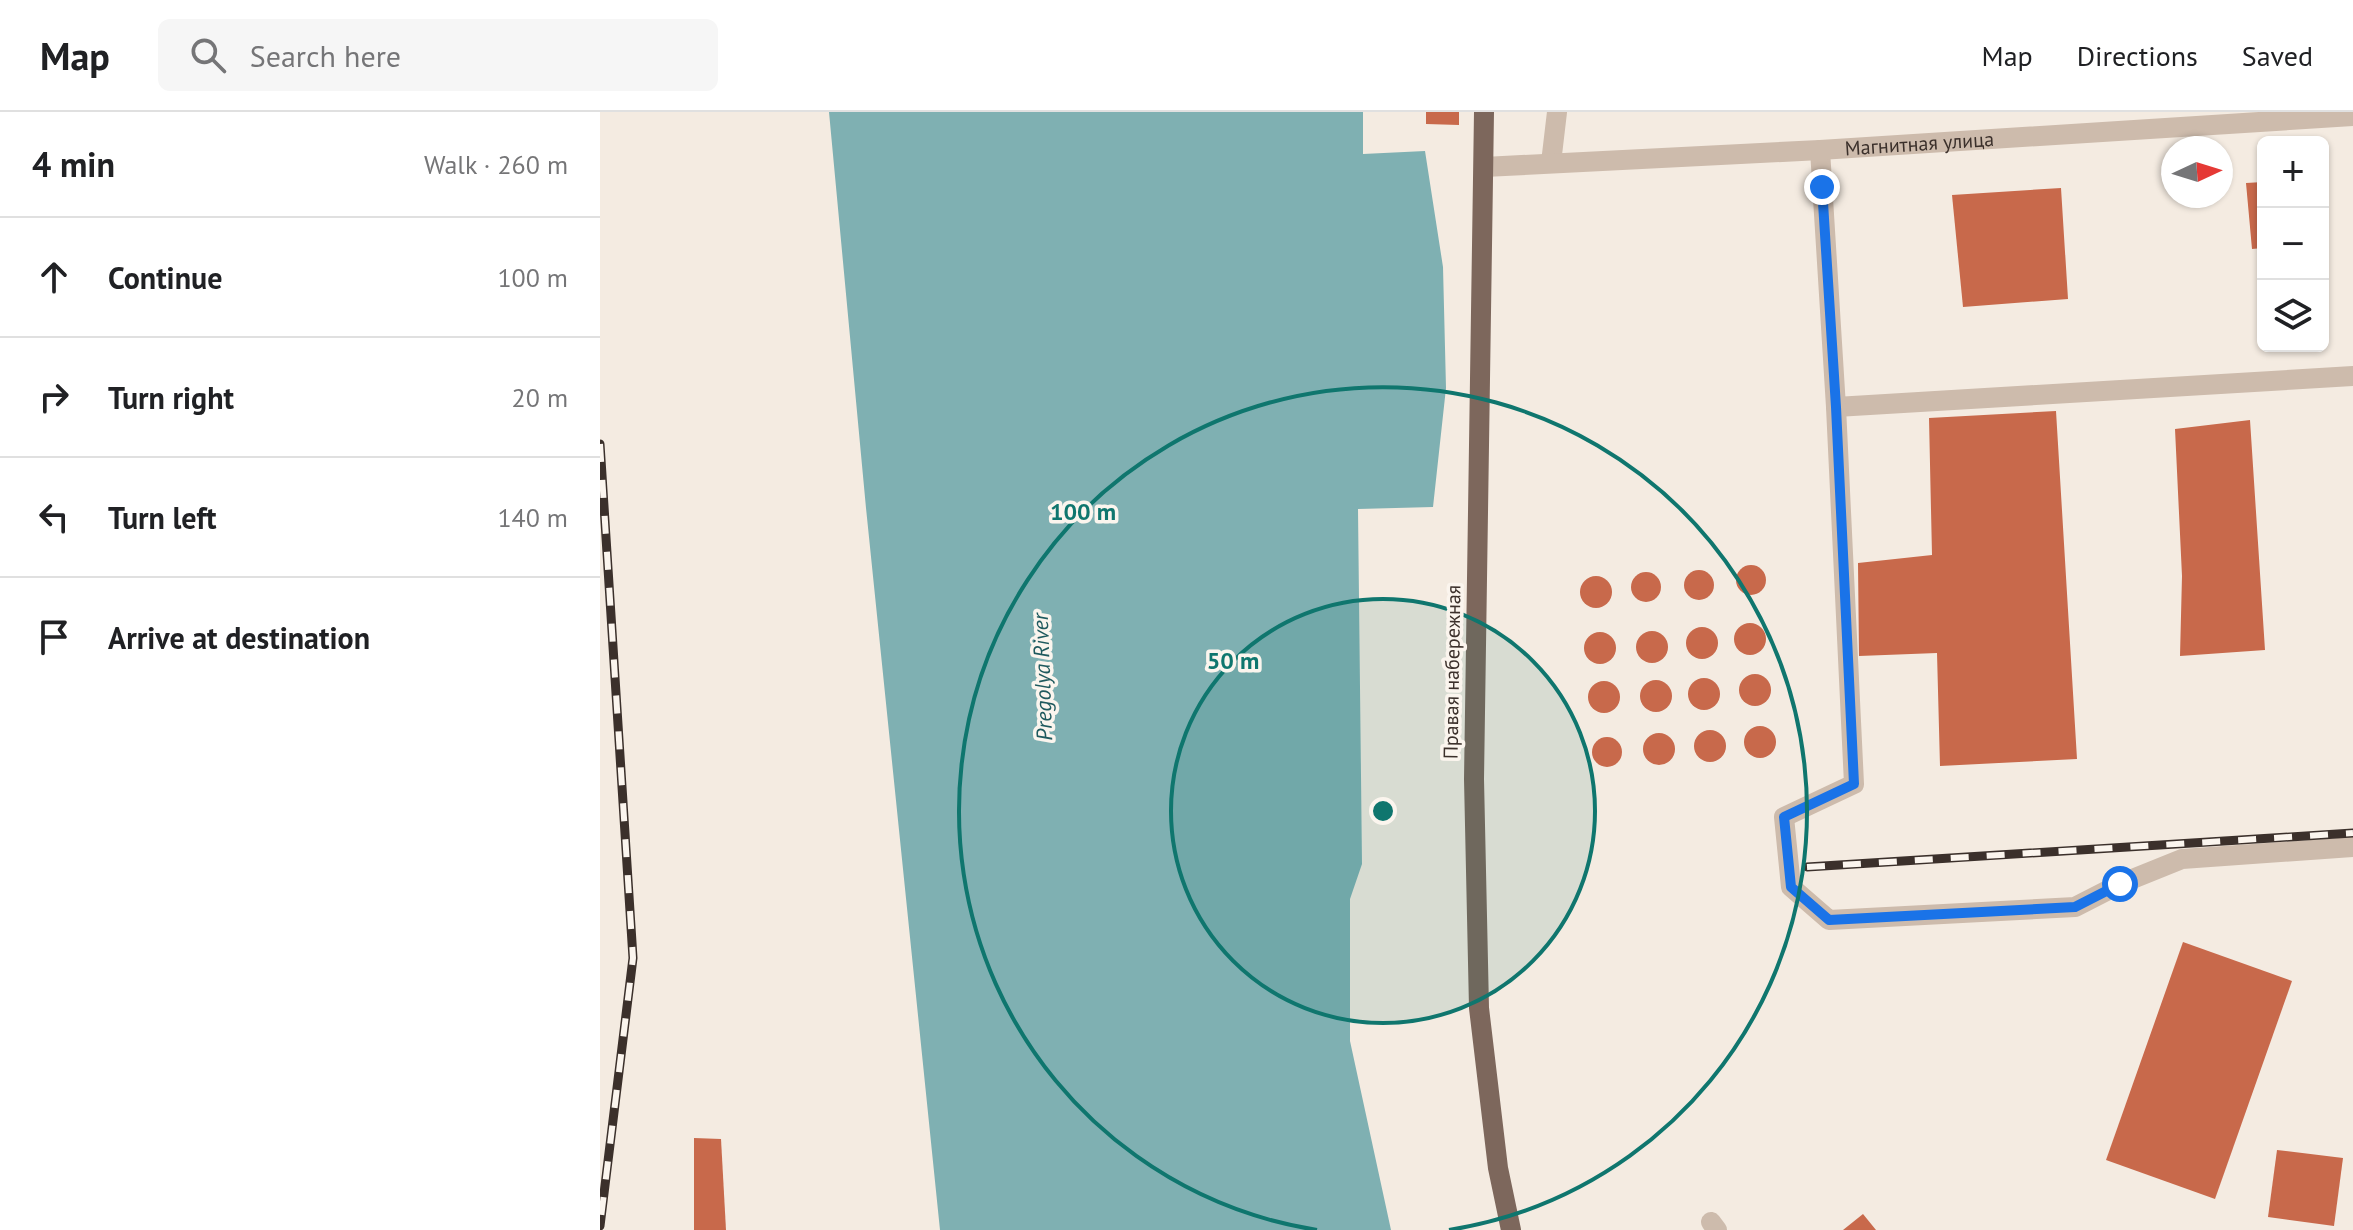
<!DOCTYPE html>
<html lang="en">
<head>
<meta charset="utf-8">
<style>
	:root { --surface:#fff; --page:#f6f6f6; --text:#202124; --muted:#757577; --line:#e0e0e0 }
	body { margin:0; font-family:"PT Sans",sans-serif; background:var(--page); color:var(--text) }
	.controls { position:absolute; right:24px; top:24px; display:grid; overflow:hidden; border-radius:12px; box-shadow:0 2px 6px #0004 }
	.controls button { width:72px; height:72px; display:grid; place-items:center; padding:0; border:0; border-bottom:2px solid var(--line); background:var(--surface); color:var(--text); font:40px sans-serif }
	.compass { position:absolute; left:1561px; top:24px; width:72px; height:72px; border-radius:50%; background:var(--surface); box-shadow:0 2px 6px #0004; rotate:86deg }
	.stop { position:absolute; width:24px; height:24px; margin:-18px; border:6px solid #1a73e8; border-radius:50%; background:#fff }
	.stop.end { background:#1a73e8; border-color:#fff; box-shadow:0 2px 8px #0008 }
	.list { margin:0; padding:0; list-style:none }
	h2 { display:flex; justify-content:space-between; align-items:center; height:104px; margin:0; padding:0 32px; font-size:34px }
	h2 small { font-size:26px; font-weight:400; color:var(--muted) }
	.list li { display:grid; grid-template-columns:52px 1fr auto; gap:24px; align-items:center; box-sizing:border-box; height:120px; padding:0 32px; border-top:2px solid var(--line) }
	.list b { display:block; font-size:30px; white-space:nowrap }
	.list em { font-size:26px; font-style:normal; color:var(--muted) }
	.icon { flex:none; width:44px; height:44px; fill:none; stroke:currentColor; stroke-width:2; stroke-linecap:round; stroke-linejoin:round }
	.map { position:relative; flex:none; width:1753px; height:1118px; overflow:hidden }
	header { display:flex; align-items:center; gap:48px; box-sizing:border-box; height:112px; padding:0 40px; background:var(--surface); border-bottom:2px solid var(--line) }
	header strong { font-size:38px }
	nav { display:flex; gap:44px; margin-inline-start:auto; font-size:28px }
	.search { width:560px; height:72px; background:var(--page); display:flex; align-items:center; gap:20px; box-sizing:border-box; padding:0 28px; border-radius:12px; color:var(--muted); font-size:30px }
	main { display:flex }
	aside { flex:1; background:var(--surface) }
	.map>svg:first-child { display:block }
	.water { fill:#7fb0b2 }
	.building { fill:#c8694b }
	.lines { fill:none; stroke-linecap:round; stroke-linejoin:round }
	.minor { stroke:#cdbbac; stroke-width:20 }
	.major { stroke:#7d675c; stroke-width:20 }
	.rail-casing { stroke:#3b302b; stroke-width:9 }
	.rail { stroke:#fbf5ee; stroke-width:6; stroke-dasharray:18; stroke-linecap:butt }
	.route { stroke:#1a73e8; stroke-width:10 }
	.ring { fill:none; stroke:#0f766e; stroke-width:4 }
	.labels { text-anchor:middle; dominant-baseline:central; stroke-width:7; stroke-linejoin:round; paint-order:stroke }
	.street-label { font-size:20px; fill:#3b302b; stroke:#fbf5ee }
	.water-label { font-size:22px; font-style:italic; fill:#1f5a5e; stroke:#fbf5ee }
	.centre { fill:#0f766e; stroke:#fbf5ee; stroke-width:4 }
	.ring-label { font-size:24px; text-anchor:middle; font-weight:bold; fill:#0f766e; stroke:#fbf5ee; stroke-width:7; stroke-linejoin:round; paint-order:stroke }
</style>
</head>
<body>
<header>
<strong>Map</strong>
<div class="search"><svg class="icon" aria-label="search" viewBox="0 0 24 24"><circle cx="10" cy="10" r="6"/><path d="M15 15l6 6"/></svg>Search here</div>
<nav><a>Map</a><a>Directions</a><a>Saved</a></nav>
</header>
<main>
<aside>
<h2>4 min<small>Walk · 260 m</small></h2>
<ul class="list">
<li><svg class="icon" aria-label="ahead" viewBox="0 0 24 24"><path d="M12 20V5M6 11l6-6 6 6"/></svg><div><b>Continue</b></div><em>100 m</em></li>
<li><svg class="icon" aria-label="right" viewBox="0 0 24 24"><path d="M7 20v-9h11M14 6l5 5-5 5"/></svg><div><b>Turn right</b></div><em>20 m</em></li>
<li><svg class="icon" aria-label="left" viewBox="0 0 24 24"><path d="M17 20v-9H6M10 6l-5 5 5 5"/></svg><div><b>Turn left</b></div><em>140 m</em></li>
<li><svg class="icon" aria-label="arrive" viewBox="0 0 24 24"><path d="M6 21V4h12l-3 4 3 4H6"/></svg><div><b>Arrive at destination</b></div></li>
</ul>
</aside>
<div class="map">
<svg width="1753" height="1118" viewBox="0 0 1753 1118">
	<rect width="100%" height="100%" fill="#f4ebe1"/>
	<!-- water -->
	<path class="water" d="M229 0H763V42L825 39 843 155 846 276 833 395 758 397 762 752 750 787V929L791 1118H340L266 396Z"/>
	<!-- building -->
	<g class="building">
		<path d="M826 0H859V13L826 12Z"/>
		<path d="M1663 70V136L1652 137 1646 71Z"/>
		<path d="M1461 76 1468 187 1363 195 1352 83Z"/>
		<path d="M1456 299 1477 647 1340 654 1337 541 1259 544 1258 451 1332 443 1329 306Z"/>
		<path d="M1650 308 1665 538 1580 544 1582 464 1575 317Z"/>
		<circle cx="1151" cy="468" r="15"/>
		<circle cx="1099" cy="473" r="15"/>
		<circle cx="1046" cy="475" r="15"/>
		<circle cx="996" cy="480" r="16"/>
		<circle cx="1150" cy="527" r="16"/>
		<circle cx="1102" cy="531" r="16"/>
		<circle cx="1052" cy="535" r="16"/>
		<circle cx="1000" cy="536" r="16"/>
		<circle cx="1155" cy="578" r="16"/>
		<circle cx="1104" cy="582" r="16"/>
		<circle cx="1056" cy="584" r="16"/>
		<circle cx="1004" cy="585" r="16"/>
		<circle cx="1160" cy="630" r="16"/>
		<circle cx="1110" cy="634" r="16"/>
		<circle cx="1059" cy="637" r="16"/>
		<circle cx="1007" cy="640" r="15"/>
		<path d="M1583 830 1692 869 1615 1087 1506 1048Z"/>
		<path d="M94 1026 121 1027 126 1118H94Z"/>
		<path d="M1677 1038 1743 1046 1734 1114 1668 1105Z"/>
		<path d="M1263 1102 1276 1118H1243Z"/>
	</g>
	<g class="lines">
		<!-- minor -->
		<g class="minor">
			<path d="M1220 38 1236 295 1753 264"/>
			<path d="M951 51 957 0"/>
			<path id="s1" d="M884 55 1220 38 1753 4"/>
			<path d="M1236 295 1254 672 1184 705 1191 775 1229 808 1475 795 1520 772 1582 747 1753 735"/>
			<path d="M1111 1110 1117 1118"/>
		</g>
		<!-- major -->
		<path class="major" d="M884 0 874 667 879 896 898 1056 911 1118"/>
		<defs>
			<g id="rail">
				<path d="M0 332 33 846 0 1114"/>
				<path d="M1207 755 1753 721"/>
			</g>
		</defs>
		<!-- rail casing -->
		<use href="#rail" class="rail-casing"/>
		<!-- rail -->
		<use href="#rail" class="rail"/>
	</g>
	<g class="lines">
		<!-- route -->
		<path class="route" d="M1222 75 1236 295 1254 672 1184 705 1191 775 1229 808 1475 795 1520 772"/>
	</g>
	<!-- distance rings -->
	<circle cx="783" cy="699" r="212" fill="#0f766e" fill-opacity=".12"/>
	<g class="ring">
		<circle cx="783" cy="699" r="212"/>
		<path d="M717 1118A424 424 0 1 1 849 1118"/>
	</g>
	<g class="labels">
		<!-- street labels -->
		<g class="street-label">
			<text stroke="none"><textPath href="#s1" startOffset="436">Магнитная улица</textPath></text>
			<text transform="translate(852 560) rotate(-89)">Правая набережная</text>
		</g>
		<!-- water labels -->
		<g class="water-label">
			<text transform="translate(442 565) rotate(-92)">Pregolya River</text>
		</g>
	</g>
	<circle cx="783" cy="699" r="12" class="centre"/>
	<g class="ring-label">
		<text x="483" y="408">100 m</text>
		<text x="633" y="557">50 m</text>
	</g>
</svg>
<div class="controls">
<button>+</button>
<button>−</button>
<button><svg class="icon" aria-label="layers" viewBox="0 0 24 24"><path d="M12 4l9 5-9 5-9-5zM3 14l9 5 9-5"/></svg></button>
</div>
<svg class="compass" viewBox="-18 -18 36 36"><path d="M0-13l5 13h-10z" fill="#e53935"/><path d="M0 13l5-13h-10z" fill="#757577"/></svg>
<div class="stop" style="left:1520px;top:772px"></div>
<div class="stop end" style="left:1222px;top:75px"></div>
</div>
</main>
</body>
</html>
